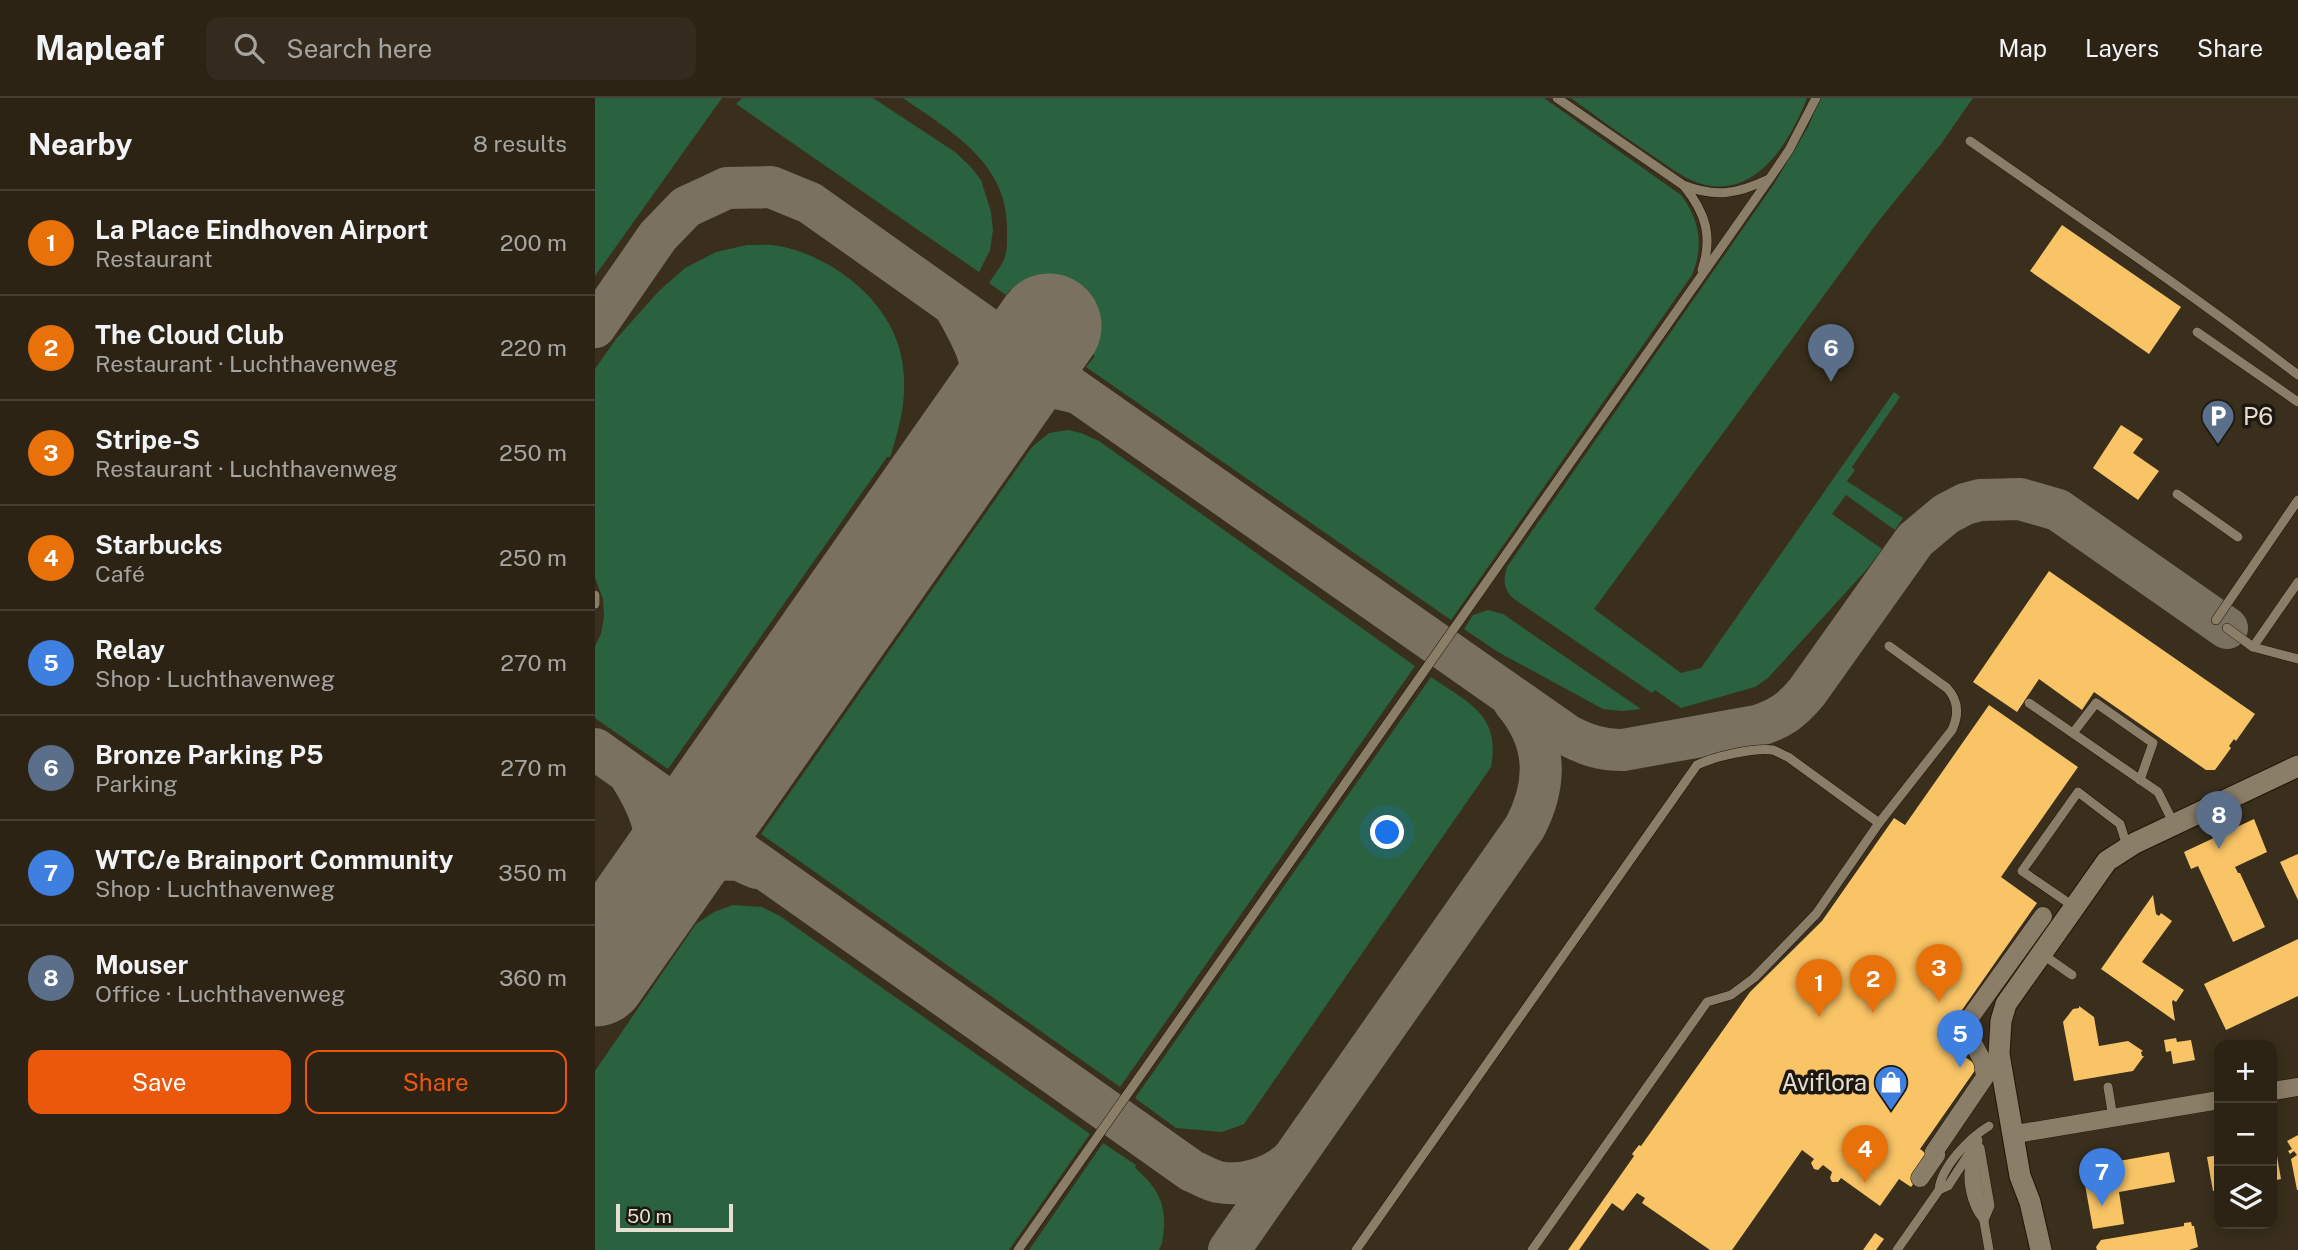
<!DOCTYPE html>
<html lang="en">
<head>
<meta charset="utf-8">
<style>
	:root { --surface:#2c2315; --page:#342b1e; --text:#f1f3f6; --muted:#a6a4a0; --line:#484034; --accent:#ea580c }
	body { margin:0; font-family:"Public Sans",sans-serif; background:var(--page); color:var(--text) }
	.controls { position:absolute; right:21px; bottom:21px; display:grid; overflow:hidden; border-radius:14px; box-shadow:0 4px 18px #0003 }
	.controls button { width:63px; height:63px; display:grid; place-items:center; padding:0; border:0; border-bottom:2px solid var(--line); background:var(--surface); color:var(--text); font:35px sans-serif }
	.scale { position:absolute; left:21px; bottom:18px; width:117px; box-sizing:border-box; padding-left:7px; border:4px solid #e7dfd4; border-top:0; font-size:19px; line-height:24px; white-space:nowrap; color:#e7dfd4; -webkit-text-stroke:5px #1d1810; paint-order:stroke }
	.you { position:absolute; left:793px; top:735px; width:24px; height:24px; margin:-18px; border:5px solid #fff; border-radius:50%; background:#1a73e8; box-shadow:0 0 0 10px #1a73e833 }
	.badge { display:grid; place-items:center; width:46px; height:46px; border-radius:50%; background:var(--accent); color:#fff; font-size:23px; font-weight:700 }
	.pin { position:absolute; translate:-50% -58px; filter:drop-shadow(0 2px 4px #0008) }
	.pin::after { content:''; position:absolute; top:37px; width:24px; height:21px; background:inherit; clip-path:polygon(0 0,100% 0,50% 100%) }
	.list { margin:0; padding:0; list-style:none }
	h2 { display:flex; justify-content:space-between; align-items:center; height:91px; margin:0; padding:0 28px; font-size:30px }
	h2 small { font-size:23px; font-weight:400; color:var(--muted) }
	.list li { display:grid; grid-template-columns:46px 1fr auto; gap:21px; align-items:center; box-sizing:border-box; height:105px; padding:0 28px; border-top:2px solid var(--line) }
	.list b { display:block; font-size:26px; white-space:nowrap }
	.list p { margin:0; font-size:23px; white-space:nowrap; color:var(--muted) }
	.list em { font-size:23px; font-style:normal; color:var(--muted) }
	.actions { display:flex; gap:14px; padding:21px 28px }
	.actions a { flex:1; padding:16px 0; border:2px solid var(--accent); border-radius:14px; text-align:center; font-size:24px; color:var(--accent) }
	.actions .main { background:var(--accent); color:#fff }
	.icon { flex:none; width:38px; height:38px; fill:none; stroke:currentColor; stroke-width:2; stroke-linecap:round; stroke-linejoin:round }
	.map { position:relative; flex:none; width:1703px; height:1152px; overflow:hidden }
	header { display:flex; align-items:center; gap:42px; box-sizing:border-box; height:98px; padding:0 35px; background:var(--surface); border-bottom:2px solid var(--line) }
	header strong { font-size:33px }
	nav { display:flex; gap:38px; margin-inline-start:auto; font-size:24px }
	.search { width:490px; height:63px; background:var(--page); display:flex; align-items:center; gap:18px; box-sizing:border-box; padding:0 24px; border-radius:14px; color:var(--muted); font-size:26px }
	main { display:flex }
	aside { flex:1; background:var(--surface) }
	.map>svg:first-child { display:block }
	.green { fill:#2a613f }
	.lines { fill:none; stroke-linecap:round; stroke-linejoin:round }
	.taxiway { stroke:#7b7161; stroke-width:42 }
	.runway { stroke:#7b7161; stroke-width:105 }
	.building { fill:#f9c466 }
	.lane-casing { stroke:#211705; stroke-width:10 }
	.street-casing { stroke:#211705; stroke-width:19 }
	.secondary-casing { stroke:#211705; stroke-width:23 }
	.lane { stroke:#8b7e69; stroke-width:9 }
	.street { stroke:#8b7e69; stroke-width:18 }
	.secondary { stroke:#8b7e69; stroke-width:21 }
	.labels { text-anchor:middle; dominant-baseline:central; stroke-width:7; stroke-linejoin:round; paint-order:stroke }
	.poi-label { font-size:24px; fill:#e7dfd4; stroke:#1d1810; text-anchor:start }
</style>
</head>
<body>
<header>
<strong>Mapleaf</strong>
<div class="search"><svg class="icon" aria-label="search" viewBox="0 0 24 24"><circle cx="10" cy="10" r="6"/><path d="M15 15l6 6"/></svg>Search here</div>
<nav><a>Map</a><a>Layers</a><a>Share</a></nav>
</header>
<main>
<aside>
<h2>Nearby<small>8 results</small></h2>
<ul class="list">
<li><span class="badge" style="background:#e8710a">1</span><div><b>La Place Eindhoven Airport</b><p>Restaurant</p></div><em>200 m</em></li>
<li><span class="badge" style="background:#e8710a">2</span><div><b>The Cloud Club</b><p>Restaurant · Luchthavenweg</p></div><em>220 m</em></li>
<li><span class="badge" style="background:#e8710a">3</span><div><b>Stripe-S</b><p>Restaurant · Luchthavenweg</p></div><em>250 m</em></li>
<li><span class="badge" style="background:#e8710a">4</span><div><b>Starbucks</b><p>Café</p></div><em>250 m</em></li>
<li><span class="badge" style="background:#3f7fe0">5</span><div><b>Relay</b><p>Shop · Luchthavenweg</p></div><em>270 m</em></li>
<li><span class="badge" style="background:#5c6f8a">6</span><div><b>Bronze Parking P5</b><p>Parking</p></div><em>270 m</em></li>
<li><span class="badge" style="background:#3f7fe0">7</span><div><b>WTC/e Brainport Community</b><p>Shop · Luchthavenweg</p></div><em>350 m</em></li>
<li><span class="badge" style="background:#5c6f8a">8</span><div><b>Mouser</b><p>Office · Luchthavenweg</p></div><em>360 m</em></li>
</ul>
<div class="actions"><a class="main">Save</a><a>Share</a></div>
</aside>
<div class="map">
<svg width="1703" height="1152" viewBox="0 0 1703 1152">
	<rect width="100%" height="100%" fill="#3a2f1c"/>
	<!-- green -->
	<g class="green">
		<path d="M0 0H127L0 178Z"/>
		<path d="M147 0H278L360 54 375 68 386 82 396 114 398 132 395 152 384 174 141 6Z"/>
		<path d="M308 0H949L1086 97C1105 122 1109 148 1097 177L856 522 491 269 500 258 497 255 500 250 416 191 411 197 394 185C399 177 405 170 409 162 413 152 412 139 412 129 412 64 355 33 308 0Z"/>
		<path d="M976 0H1212C1194 47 1156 109 1096 82 1081 75 1068 64 1055 56 1028 38 1002 19 976 0Z"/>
		<path d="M1225 0H1378L1346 46 1282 125 999 511 1086 575 1106 570 1299 294 1305 299 1257 369 1260 372 1252 383 1308 420 1300 432 1251 397 1237 416 1287 451 1272 471 1173 580 1160 589 1086 610 1060 592 1057 595 919 501C908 491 908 482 912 469L1179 86 1213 29Z"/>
		<path d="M152 147C162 147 174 146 184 148 241 159 302 208 308 269 312 302 305 328 295 359H292L73 671 0 620V548L6 536 9 519 8 501 0 480V271L21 241 64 193 90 170 121 154Z"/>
		<path d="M473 332 486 335 504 343 820 568 525 989 166 736 437 349 454 335Z"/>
		<path d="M893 512 908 516 1046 611 1027 613 1008 611 903 554 869 531 878 517Z"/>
		<path d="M836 579C873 605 906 616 896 669L649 1026 627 1034 581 1030 540 1000Z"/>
		<path d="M138 807 167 809 185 818 495 1036 414 1152H0V973L101 826 119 814Z"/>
		<path d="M508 1045 541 1067 540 1070C559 1086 571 1103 569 1130 568 1138 568 1145 564 1152H434Z"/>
	</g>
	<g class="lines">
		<!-- taxiway -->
		<g class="taxiway">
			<path d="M360 209C376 237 392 265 388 299 386 312 380 325 377 337 412 297 426 278 482 295"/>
			<path d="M0 229 63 138 91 109 132 90 176 89 215 105 432 259 972 637C991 647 1006 652 1028 652L1162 628C1185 621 1197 612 1212 594L1320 442 1351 416 1370 406 1385 402 1425 401 1463 412 1632 530"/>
			<path d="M0 651 597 1073C605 1076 614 1082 623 1084 649 1089 678 1079 697 1062"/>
			<path d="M36 679C51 703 63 729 61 758 59 774 52 791 48 807"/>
			<path d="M48 807 84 769 115 761 144 762 162 770"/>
			<path d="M634 1152 930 729C953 685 952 643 919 604"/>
		</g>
		<!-- runway -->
		<path class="runway" d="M0 876 454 228"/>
	</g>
	<!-- building -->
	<g class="building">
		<path d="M1467 127 1586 209 1554 256 1435 173Z"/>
		<path d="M1526 327 1548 341 1538 355 1564 373 1543 402 1498 370Z"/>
		<path d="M1454 473 1660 616 1641 643 1639 641 1634 648 1636 650 1620 672H1611L1499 594 1487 612 1444 581 1422 614 1378 584Z"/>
		<path d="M1394 607 1483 669 1406 779 1442 805 1346 942 1356 949H1362L1363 954 1383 968 1325 1051 1337 1060 1316 1089 1304 1081 1285 1108 1246 1080 1243 1084H1237L1235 1080 1237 1074 1228 1067 1223 1072 1219 1071 1216 1065 1219 1061 1207 1052 1137 1152H1115L1047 1105 1050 1100 1042 1095 1028 1113 1017 1105 984 1152H973L1039 1058 1037 1056 1044 1047 1046 1048 1155 894 1227 823 1299 720 1310 727Z"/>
		<path d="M1659 721 1672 754 1640 769 1643 775H1645L1670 829 1638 844 1603 768 1596 771 1589 754Z"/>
		<path d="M1703 756V802L1685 764Z"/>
		<path d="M1558 797 1561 816 1564 818 1566 815 1577 823 1547 864 1589 892 1581 904 1578 902 1577 904 1580 923 1506 871Z"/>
		<path d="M1703 841V898L1631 932 1609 886Z"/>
		<path d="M1484 908 1499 919 1504 948 1533 943 1548 953 1546 954 1547 958H1549L1538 973 1479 983 1468 924 1478 911 1484 910Z"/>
		<path d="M1581 940 1582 944 1596 942 1600 962 1578 966 1576 953 1571 954 1569 942Z"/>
		<path d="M1703 1037V1092H1702L1696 1061 1702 1057 1699 1053 1695 1056 1693 1053 1697 1051 1692 1043Z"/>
		<path d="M1677 1047H1680L1686 1081 1677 1083Z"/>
		<path d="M1574 1054 1580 1084 1524 1094 1529 1126 1498 1131 1488 1076 1491 1069Z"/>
		<path d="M1624 1057V1092L1618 1093 1612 1059Z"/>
		<path d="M1596 1124 1597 1128H1599L1603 1149 1594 1152H1502L1501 1149 1506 1142 1589 1128V1125Z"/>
		<path d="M1280 1135 1289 1141 1281 1152H1268Z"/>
	</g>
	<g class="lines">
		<defs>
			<g id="lane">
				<path d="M962 0 1088 87C1121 100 1142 96 1174 81"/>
				<path d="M1375 43C1485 120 1596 195 1703 277"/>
				<path d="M1089 88C1111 115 1118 139 1107 172"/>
				<path d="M1602 234 1703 304"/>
				<path d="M1582 396 1643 439"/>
				<path d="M0 497V506"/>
				<path d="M1621 522 1703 402"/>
				<path d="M1632 530 1658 549 1703 561"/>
				<path d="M1658 549 1703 484"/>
				<path d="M1434 605 1563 694 1579 726"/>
				<path d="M1478 635 1501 605 1558 645 1545 682"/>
				<path d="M1478 808 1427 773 1483 694 1525 726 1532 748"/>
				<path d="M1447 856 1477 877"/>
				<path d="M1513 989 1518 1020"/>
				<path d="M1383 1042 1380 1072 1394 1152"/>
				<path d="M1385 1050 1395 1108 1389 1122"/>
				<path d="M1376 1060C1371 1080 1375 1106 1389 1122"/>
				<path d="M1344 1092 1353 1088 1381 1045"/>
				<path d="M423 1152 1175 80 1194 52 1221 0"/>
				<path d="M761 1152 1102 667C1118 659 1160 649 1178 652 1183 654 1188 657 1193 659L1284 725"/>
				<path d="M937 1152 1112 904 1136 897 1159 880 1221 816 1284 725 1357 632C1364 617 1364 603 1352 590L1294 548"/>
				<path d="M1302 1152 1344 1092C1346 1069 1374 1040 1394 1028"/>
			</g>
			<g id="street">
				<path d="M1677 993 1703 989"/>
				<path d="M1427 1035 1624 1002"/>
				<path d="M1325 1080 1341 1057 1339 1054 1390 979 1388 964 1369 928 1448 818"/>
			</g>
			<path id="secondary" d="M1446 1152 1435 1104 1425 1078 1404 956 1406 923 1411 906 1512 763 1540 745 1703 668"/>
		</defs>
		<!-- lane casing -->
		<use href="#lane" class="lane-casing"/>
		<!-- street casing -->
		<use href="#street" class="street-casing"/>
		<!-- secondary casing -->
		<use href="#secondary" class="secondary-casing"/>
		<!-- lane -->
		<use href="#lane" class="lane"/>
		<!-- street -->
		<use href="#street" class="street"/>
		<!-- secondary -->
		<use href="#secondary" class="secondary"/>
	</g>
	<!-- icons -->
	<defs>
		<symbol id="parking-pin" viewBox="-11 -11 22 30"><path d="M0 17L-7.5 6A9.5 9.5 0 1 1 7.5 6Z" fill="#5c6f8a" stroke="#1d1810"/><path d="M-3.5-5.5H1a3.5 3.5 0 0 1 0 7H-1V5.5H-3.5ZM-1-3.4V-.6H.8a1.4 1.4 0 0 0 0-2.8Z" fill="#fff"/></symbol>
		<symbol id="shop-pin" viewBox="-11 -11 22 30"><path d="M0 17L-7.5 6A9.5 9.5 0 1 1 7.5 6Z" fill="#3f7fe0" stroke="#1d1810"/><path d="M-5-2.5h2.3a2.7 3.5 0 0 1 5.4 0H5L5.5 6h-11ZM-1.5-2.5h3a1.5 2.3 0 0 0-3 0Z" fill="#fff"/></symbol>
	</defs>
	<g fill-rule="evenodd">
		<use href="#parking-pin" x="1604" y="299" width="38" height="52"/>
		<use href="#shop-pin" x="1277" y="965" width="38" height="52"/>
	</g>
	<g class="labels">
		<!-- poi labels -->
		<g class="poi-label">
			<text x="1648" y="318">P6</text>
			<text x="1272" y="984" text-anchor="end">Aviflora</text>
		</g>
	</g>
</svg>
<div class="controls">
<button>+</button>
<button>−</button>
<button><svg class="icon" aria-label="layers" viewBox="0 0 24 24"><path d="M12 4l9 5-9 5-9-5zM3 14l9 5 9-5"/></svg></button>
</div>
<div class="scale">50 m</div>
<div class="you"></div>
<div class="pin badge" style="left:1224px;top:919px;background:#e8710a">1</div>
<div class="pin badge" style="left:1278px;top:915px;background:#e8710a">2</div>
<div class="pin badge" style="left:1344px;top:904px;background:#e8710a">3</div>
<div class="pin badge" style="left:1270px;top:1085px;background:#e8710a">4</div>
<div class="pin badge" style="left:1365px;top:970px;background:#3f7fe0">5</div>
<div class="pin badge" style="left:1236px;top:284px;background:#5c6f8a">6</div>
<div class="pin badge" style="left:1507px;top:1108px;background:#3f7fe0">7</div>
<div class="pin badge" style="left:1624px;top:751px;background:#5c6f8a">8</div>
</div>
</main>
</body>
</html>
